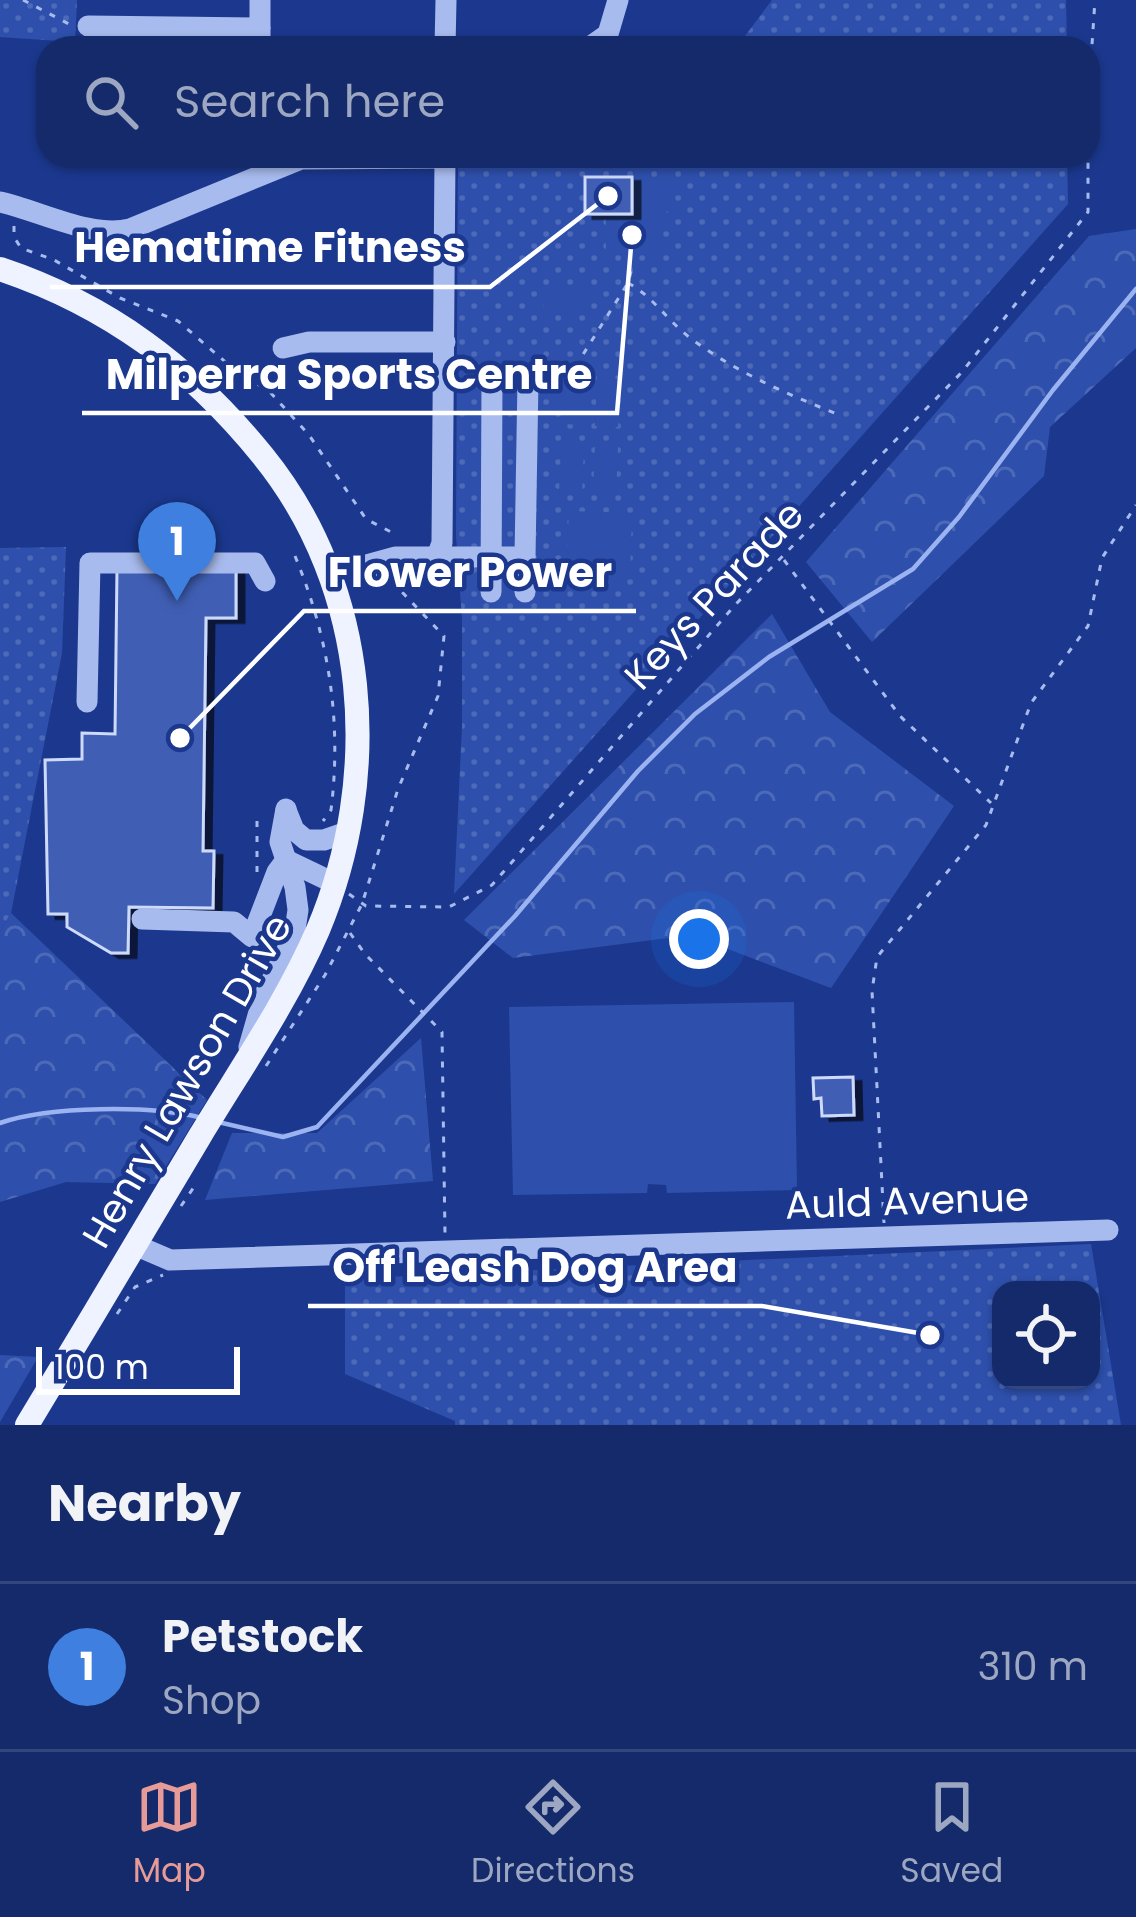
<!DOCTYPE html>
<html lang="en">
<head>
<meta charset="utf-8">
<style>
	:root { --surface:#142a6a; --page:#1d3270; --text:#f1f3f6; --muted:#9da7c1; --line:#33467e; --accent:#e69b98 }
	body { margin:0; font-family:Poppins,sans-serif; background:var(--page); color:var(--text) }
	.controls { position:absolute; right:36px; bottom:36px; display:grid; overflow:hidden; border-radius:24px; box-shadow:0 3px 9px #0004 }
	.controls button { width:108px; height:108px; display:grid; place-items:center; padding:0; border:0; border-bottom:3px solid var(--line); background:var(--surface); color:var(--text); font:60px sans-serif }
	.scale { position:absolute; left:36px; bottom:30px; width:204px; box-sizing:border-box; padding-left:12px; border:6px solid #fff; border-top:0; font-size:33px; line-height:42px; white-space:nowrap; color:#fff; -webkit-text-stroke:9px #1b388e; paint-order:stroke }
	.you { position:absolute; left:699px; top:939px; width:42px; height:42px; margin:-30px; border:9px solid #fff; border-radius:50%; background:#1a73e8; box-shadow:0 0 0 18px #1a73e833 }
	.badge { display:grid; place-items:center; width:78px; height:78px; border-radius:50%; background:var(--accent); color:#fff; font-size:39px; font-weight:700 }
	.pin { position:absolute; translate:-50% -99px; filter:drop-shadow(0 3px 6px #0008) }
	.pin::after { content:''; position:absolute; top:63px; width:42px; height:36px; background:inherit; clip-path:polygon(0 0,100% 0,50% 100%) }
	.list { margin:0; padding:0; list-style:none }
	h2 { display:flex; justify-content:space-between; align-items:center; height:156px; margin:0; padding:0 48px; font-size:51px }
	h2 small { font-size:39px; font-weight:400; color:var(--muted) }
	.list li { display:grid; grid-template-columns:78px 1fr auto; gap:36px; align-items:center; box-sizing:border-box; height:168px; padding:0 48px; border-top:3px solid var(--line) }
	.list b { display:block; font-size:45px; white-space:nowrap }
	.list p { margin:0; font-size:39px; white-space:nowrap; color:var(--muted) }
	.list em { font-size:39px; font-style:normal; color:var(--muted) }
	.icon { flex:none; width:66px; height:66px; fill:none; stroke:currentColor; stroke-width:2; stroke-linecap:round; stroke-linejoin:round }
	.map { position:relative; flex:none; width:1136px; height:1425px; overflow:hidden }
	.search { position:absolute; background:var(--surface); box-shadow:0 3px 9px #0004; left:36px; right:36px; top:36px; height:132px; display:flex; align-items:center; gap:30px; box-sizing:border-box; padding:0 42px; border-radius:36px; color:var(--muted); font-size:45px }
	.sheet { height:324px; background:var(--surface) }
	nav { display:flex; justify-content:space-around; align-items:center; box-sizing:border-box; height:168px; border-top:3px solid var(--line); background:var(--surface); font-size:33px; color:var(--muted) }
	nav a { display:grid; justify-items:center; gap:6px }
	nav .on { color:var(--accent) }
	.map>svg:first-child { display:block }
	.green { fill:url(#green-dots); fill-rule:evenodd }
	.forest { fill:url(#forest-crowns) }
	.pitch { fill:#2e50ac }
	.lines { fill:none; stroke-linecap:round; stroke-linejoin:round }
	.stream { stroke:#9bb3f0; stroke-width:4.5 }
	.building { fill:#3f5eb4; stroke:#cedafa; stroke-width:3; filter:url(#shadow) }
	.path { stroke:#a8bbee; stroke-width:3; stroke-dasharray:6 9; stroke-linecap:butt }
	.minor { stroke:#a8bbee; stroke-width:21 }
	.major { stroke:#eff2ff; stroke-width:24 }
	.labels { text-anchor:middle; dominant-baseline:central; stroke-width:9; stroke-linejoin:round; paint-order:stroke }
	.street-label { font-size:39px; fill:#fff; stroke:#1b388e }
	.leader { fill:none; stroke:#fff; stroke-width:4.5 }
	.callout-dot { fill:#fff; stroke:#1b388e; stroke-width:4.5 }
	.callout-label { font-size:42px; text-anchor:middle; font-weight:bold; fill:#fff; stroke:#1b388e; stroke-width:9; stroke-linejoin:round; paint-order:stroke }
</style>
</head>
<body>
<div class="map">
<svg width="1136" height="1425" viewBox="0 0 1136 1425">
	<defs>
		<pattern id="green-dots" width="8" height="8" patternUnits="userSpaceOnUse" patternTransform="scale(3)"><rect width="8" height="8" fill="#2e50ac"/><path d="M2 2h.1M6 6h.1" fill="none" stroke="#4d6ab8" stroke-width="1.8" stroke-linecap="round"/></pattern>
		<pattern id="forest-crowns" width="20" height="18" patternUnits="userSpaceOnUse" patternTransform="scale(3)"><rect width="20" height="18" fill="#2e50ac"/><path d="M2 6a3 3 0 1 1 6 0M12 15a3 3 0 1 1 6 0" fill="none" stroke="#4d6ab8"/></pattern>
		<filter id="shadow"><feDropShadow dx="8" dy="4.5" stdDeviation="0" flood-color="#0009"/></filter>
	</defs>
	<rect width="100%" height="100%" fill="#1b388e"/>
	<!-- green -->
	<g class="green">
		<path d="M0 0H77L75 42 0 37Z"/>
		<path d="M772 0H1066L1067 48H736Z"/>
		<path d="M458 156H1067L1068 204 454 894 462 727V619L456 535Z"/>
		<path d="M66 547 62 653 11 913 0 932V548Z"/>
		<path d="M1091 1244 1121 1425H455V1421L345 1374V1279ZM1001 1290H1091V1380H1001Z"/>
	</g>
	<!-- forest -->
	<g class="forest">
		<path d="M1136 229V348L1050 427 1044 476 872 642 806 562 1089 236Z"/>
		<path d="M772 614 830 712 954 806 831 988 691 935 513 958 464 920Z"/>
		<path d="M11 913 207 1100 155 1184 66 1182 0 1202V932Z"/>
		<path d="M421 1038 433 1181 205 1200 232 1133H317Z"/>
		<path d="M0 1355 38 1357 0 1422Z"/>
	</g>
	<!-- pitch -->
	<g class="pitch">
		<path d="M634 181H674V208L658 217V255L606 254V217L633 216Z"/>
		<path d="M589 285 590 313 544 314 542 287Z"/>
		<path d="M564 375 587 376 585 425 562 424Z"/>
		<path d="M597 377 620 379 618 427 595 426Z"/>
		<path d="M561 444 584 445 582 494 559 493Z"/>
		<path d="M595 446 618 447 616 495 593 494Z"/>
		<path d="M569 511 598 512 597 573H566Z"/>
		<path d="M602 512 632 513 630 574H600Z"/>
		<path d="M794 1002 797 1190 667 1193 666 1185 648 1184 647 1193 513 1195 509 1007Z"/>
	</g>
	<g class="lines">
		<!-- stream -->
		<g class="stream">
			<path d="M218 1122 283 1137 317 1127 515 916 638 771 695 714 769 657 913 569 959 517 1053 390 1136 289"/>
			<path d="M0 1123C49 1106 151 1105 202 1118"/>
		</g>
	</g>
	<!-- building -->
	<g class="building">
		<rect x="585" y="177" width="47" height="37"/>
		<path d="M117 568 236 569V618H206L203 851H214L213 908 129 907 128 953H111L67 927V914H48L45 760 82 759V733L115 734Z"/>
		<path d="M853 1077 854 1115 822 1116 821 1098 814 1099 813 1078Z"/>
	</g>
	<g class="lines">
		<!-- path -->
		<g class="path">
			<path d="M23 0 69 24"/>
			<path d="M1088 104 1095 0"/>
			<path d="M14 226V237L21 248 54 260 120 298 178 321 237 372 269 391 309 435 366 519 391 532 395 539"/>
			<path d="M628 283C654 297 669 323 693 340 736 372 787 394 837 414"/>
			<path d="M544 367 577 364 628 283 633 264"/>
			<path d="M295 556C329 638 342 722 331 810L323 821"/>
			<path d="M784 560 900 716 991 803"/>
			<path d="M257 821V874"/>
			<path d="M349 894 366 906 449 907 492 885 735 605 962 372 1088 212V156"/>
			<path d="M350 933 365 954 442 1032 445 1234"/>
			<path d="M266 1066 325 975 362 904 398 789 438 696 444 636 400 590"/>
			<path d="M181 1206 196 1184"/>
			<path d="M884 1223 872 991 877 957 986 825 1031 703 1088 626 1102 558 1136 505"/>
			<path d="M117 1314 135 1287 163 1275"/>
		</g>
		<!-- minor -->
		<g class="minor">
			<path d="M88 26 260 28"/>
			<path d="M260 48V0"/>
			<path d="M445 48 446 0"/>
			<path d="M588 48 608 34 618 0"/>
			<path d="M0 202C40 211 93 239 130 229L301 159 445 158"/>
			<path d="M283 348 309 342H445"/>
			<path d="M366 565 395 557H525L528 379"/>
			<path d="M358 571 427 570 433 567 442 543 445 156"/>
			<path d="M491 592 492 379"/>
			<path d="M525 592V557"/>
			<path d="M87 702 90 563H255L265 581"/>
			<path d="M286 810 294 830 306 840H324L347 832"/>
			<path d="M286 860 334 883"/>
			<path d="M142 919 234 922 252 937 277 872 286 860"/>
			<path d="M249 1047 263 998 294 936 298 910 295 887 280 842 286 809"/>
			<path d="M135 1245 170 1260 1108 1230"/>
		</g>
		<!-- major -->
		<path class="major" d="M0 269C108 305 191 367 263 456 370 588 383 776 318 930 287 1002 241 1068 200 1136 143 1232 85 1329 27 1425"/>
	</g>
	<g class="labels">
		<!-- street labels -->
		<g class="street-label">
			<text transform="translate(714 595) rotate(-47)">Keys Parade</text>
			<text transform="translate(187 1081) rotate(-60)">Henry Lawson Drive</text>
			<text transform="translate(907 1201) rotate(-2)">Auld Avenue</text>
		</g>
	</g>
	<!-- callouts -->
	<path class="leader" d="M608 196L490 287H50M632 235L617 413H82M180 738L304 611H636M930 1335L762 1306H308"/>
	<g class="callout-dot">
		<circle cx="608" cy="196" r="12"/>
		<circle cx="632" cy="235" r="12"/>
		<circle cx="180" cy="738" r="12"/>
		<circle cx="930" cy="1335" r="12"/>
	</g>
	<g class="callout-label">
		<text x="270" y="262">Hematime Fitness</text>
		<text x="349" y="389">Milperra Sports Centre</text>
		<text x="470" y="587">Flower Power</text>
		<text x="535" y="1282">Off Leash Dog Area</text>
	</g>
</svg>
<div class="controls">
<button><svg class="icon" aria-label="locate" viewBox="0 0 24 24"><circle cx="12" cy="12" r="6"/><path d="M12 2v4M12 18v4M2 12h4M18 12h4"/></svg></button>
</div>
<div class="scale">100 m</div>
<div class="you"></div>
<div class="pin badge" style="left:177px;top:601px;background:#3f7fe0">1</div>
<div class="search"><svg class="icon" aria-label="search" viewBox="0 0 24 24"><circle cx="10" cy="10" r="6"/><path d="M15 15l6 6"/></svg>Search here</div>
</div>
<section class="sheet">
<h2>Nearby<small></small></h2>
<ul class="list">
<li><span class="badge" style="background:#3f7fe0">1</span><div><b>Petstock</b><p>Shop</p></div><em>310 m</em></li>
</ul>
</section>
<nav>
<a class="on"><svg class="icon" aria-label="map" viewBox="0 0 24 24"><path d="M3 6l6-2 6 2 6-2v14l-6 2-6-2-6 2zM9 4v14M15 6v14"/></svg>Map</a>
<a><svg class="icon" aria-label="directions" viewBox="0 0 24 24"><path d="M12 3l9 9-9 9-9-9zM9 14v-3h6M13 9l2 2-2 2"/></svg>Directions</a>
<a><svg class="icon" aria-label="saved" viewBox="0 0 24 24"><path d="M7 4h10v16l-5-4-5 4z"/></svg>Saved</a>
</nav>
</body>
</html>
